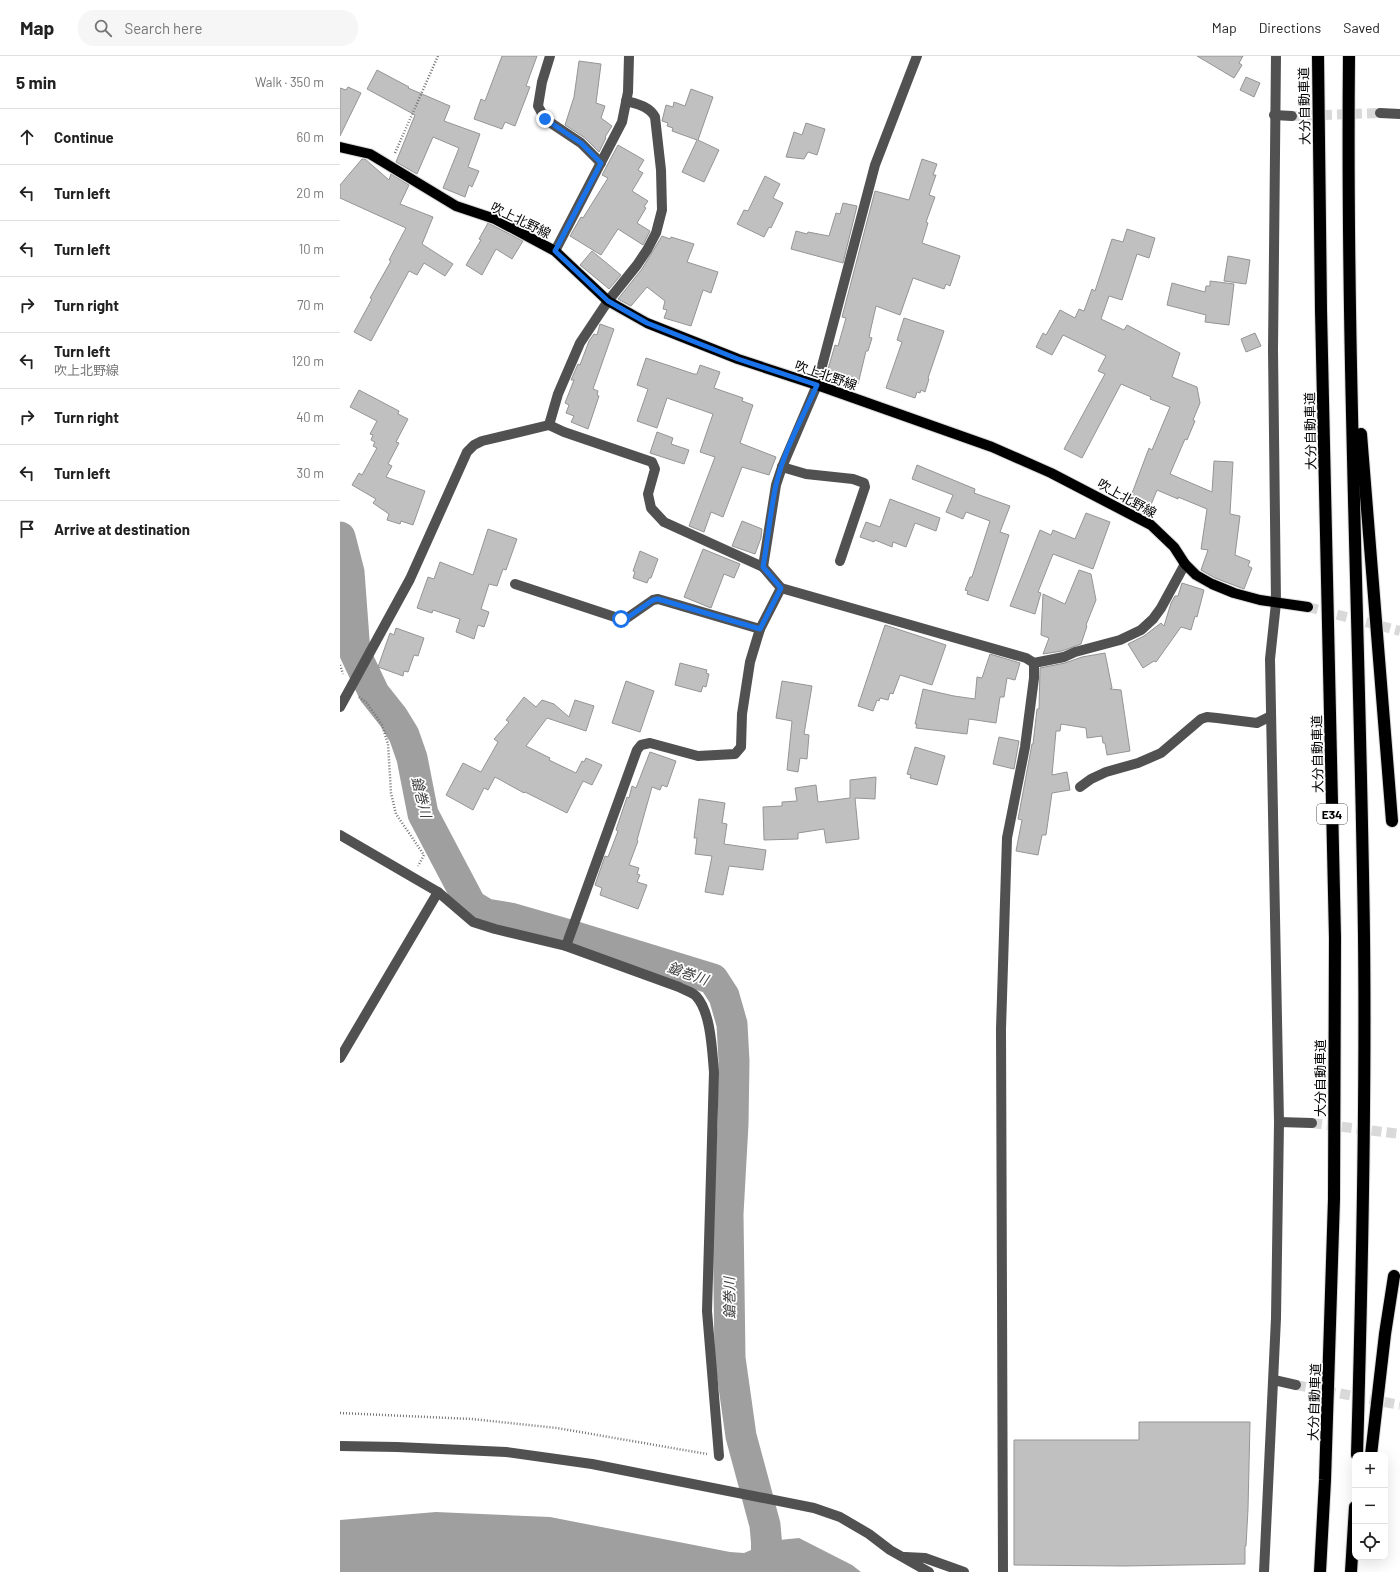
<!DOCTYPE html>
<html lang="en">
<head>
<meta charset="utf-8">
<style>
	:root { --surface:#fff; --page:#f6f6f6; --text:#222; --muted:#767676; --line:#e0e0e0 }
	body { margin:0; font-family:Barlow,"Noto Sans JP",sans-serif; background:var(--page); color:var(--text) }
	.controls { position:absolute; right:12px; bottom:12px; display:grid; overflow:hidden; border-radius:8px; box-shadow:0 4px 16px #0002 }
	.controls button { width:36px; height:36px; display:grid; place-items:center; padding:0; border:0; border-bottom:1px solid var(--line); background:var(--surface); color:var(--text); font:20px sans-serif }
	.stop { position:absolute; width:12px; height:12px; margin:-9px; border:3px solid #1a73e8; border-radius:50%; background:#fff }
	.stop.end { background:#1a73e8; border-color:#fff; box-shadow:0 1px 4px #0008 }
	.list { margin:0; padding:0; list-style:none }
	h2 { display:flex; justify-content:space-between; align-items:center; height:52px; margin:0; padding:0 16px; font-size:17px }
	h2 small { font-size:13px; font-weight:400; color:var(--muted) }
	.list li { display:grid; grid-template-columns:26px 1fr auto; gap:12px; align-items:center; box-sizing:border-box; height:56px; padding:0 16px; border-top:1px solid var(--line) }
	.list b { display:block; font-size:15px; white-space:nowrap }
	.list p { margin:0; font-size:13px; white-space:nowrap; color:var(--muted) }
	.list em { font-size:13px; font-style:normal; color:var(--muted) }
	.icon { flex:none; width:22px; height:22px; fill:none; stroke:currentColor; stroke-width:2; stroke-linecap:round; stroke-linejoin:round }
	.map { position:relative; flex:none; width:1060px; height:1516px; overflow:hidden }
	header { display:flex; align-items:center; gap:24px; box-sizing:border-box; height:56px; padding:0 20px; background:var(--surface); border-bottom:1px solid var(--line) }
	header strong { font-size:19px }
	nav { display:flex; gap:22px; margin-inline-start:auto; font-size:14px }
	.search { width:280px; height:36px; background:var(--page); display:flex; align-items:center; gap:10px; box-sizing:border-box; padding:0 14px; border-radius:16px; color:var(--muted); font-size:15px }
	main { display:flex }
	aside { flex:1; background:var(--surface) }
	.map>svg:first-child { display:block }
	.water { fill:#9f9f9f }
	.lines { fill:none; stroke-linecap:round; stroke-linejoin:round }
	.river { stroke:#9f9f9f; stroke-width:31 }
	.building { fill:#c0c0c0; stroke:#959595 }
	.minor-tunnel { stroke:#d9d9d9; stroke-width:10; stroke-dasharray:10 5; stroke-linecap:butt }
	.major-tunnel { stroke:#d9d9d9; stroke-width:10; stroke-dasharray:10 5; stroke-linecap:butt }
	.major-casing { stroke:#dbdbdb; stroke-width:12 }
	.highway-casing { stroke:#dbdbdb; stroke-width:14 }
	.path { stroke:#737373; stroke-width:2.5; stroke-dasharray:1 2; stroke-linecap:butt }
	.minor { stroke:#515151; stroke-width:10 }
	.major { stroke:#000; stroke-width:10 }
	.highway { stroke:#000; stroke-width:12 }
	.route { stroke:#1a73e8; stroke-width:5 }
	.labels { text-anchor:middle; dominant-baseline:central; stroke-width:3.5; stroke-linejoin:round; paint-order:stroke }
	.shield { fill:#fff; stroke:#4c4c4c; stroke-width:1 }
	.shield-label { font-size:12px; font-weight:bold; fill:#000 }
	.street-label { font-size:13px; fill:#000; stroke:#fff }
	.water-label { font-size:14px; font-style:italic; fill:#404040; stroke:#fff }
</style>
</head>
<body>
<header>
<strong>Map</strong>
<div class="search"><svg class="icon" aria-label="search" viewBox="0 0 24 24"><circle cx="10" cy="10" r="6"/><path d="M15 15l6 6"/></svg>Search here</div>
<nav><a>Map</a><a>Directions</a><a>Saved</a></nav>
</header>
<main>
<aside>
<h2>5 min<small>Walk · 350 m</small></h2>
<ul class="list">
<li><svg class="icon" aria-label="ahead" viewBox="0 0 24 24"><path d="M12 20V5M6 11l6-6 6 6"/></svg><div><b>Continue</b></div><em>60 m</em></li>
<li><svg class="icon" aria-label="left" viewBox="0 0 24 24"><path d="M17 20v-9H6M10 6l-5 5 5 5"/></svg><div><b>Turn left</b></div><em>20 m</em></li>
<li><svg class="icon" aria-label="left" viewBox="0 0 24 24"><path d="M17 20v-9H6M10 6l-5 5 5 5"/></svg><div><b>Turn left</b></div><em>10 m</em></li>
<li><svg class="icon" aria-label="right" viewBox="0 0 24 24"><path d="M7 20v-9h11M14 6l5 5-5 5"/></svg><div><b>Turn right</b></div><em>70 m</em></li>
<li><svg class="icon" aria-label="left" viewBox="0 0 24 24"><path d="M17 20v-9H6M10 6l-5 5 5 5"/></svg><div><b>Turn left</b><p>吹上北野線</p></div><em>120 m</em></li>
<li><svg class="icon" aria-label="right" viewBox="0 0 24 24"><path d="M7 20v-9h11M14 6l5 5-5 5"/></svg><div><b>Turn right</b></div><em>40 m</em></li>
<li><svg class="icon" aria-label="left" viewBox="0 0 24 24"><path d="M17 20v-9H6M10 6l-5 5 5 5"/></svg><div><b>Turn left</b></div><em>30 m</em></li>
<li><svg class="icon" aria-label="arrive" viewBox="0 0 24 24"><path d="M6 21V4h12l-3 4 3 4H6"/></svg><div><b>Arrive at destination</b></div></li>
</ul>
</aside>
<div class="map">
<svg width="1060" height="1516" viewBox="0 0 1060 1516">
	<rect width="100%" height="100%" fill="#fff"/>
	<!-- water -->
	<path class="water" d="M96 1456 210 1461 390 1496 404 1497 411 1494V1487L459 1482 512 1509 521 1516H0V1464Z"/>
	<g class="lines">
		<!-- river -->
		<path class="river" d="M0 481 9 516 15 597 34 637 53 661 64 679 72 702 83 758 131 849 146 858 170 862 229 879 373 923 384 940 392 968 394 1005 393 1068 388 1158 390 1302 401 1380 425 1469 429 1516"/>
	</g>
	<!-- building -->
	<g class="building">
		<path d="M162 0H197L186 30 190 31 175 70 165 66 162 73 134 63 141 43 145 45Z"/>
		<path d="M857 0H903L899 7 902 9 894 22Z"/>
		<path d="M239 5 261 8 256 47 265 50 261 62 272 70 265 81 266 82 259 96 245 82 225 69 234 41Z"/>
		<path d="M37 14 69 31 68 32 110 50 104 65 140 78 128 111 139 115 132 131 129 129 125 141 103 132 119 92 93 81 77 118 56 106 75 59 27 33Z"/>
		<path d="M906 21 920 27 914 41 900 34Z"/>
		<path d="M8 31 21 37 0 80V32L6 34Z"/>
		<path d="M351 33 373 41 358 84 379 94 364 126 342 116 357 84 332 75 333 72 327 70 328 67 322 65 326 49 333 51 334 46 345 50Z"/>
		<path d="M466 67 485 73 477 99 468 96 464 103 446 101 454 76 462 79Z"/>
		<path d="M278 89 304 104 298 114 303 117 292 135 308 145 304 151 306 152 297 167 310 175 303 189 278 173 261 199 230 180 241 161 243 162 268 122 262 119Z"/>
		<path d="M22 103H25L49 124 51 118 69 129 60 148 93 161 82 188 113 208 105 220 84 207 77 219 69 215 31 285 14 276 32 243 30 242 51 205 49 204 66 172 0 142V129Z"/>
		<path d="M582 103 597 108 593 119H596L589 139 595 141 586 166 588 167 582 187 620 200 610 230 606 228 604 233 573 222 560 259 536 250 529 281 532 282 528 295H526L518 328 486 320 495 289 498 290 506 262 502 261 535 135 569 144Z"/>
		<path d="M425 120 440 128 433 142 443 147 431 172 429 171 424 181 397 168 404 154 408 155Z"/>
		<path d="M503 147 517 150 503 207 451 193 456 175 467 178 468 176 489 180 496 157 500 158Z"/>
		<path d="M148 167 183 185 172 203 156 193 142 219 126 209 141 184 139 183Z"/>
		<path d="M787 173 815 182 809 202 797 198 782 244 769 240 761 263 784 274 787 269 840 297 832 321 857 331 860 347 853 364 855 365 847 384 845 383 830 418 872 436 874 405 893 406 890 458 900 460 895 499 910 505 908 510 912 512 904 533 875 522 861 514 868 494 861 493 867 453 838 441V443L817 434 808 456 788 448 809 392 812 394 830 351 810 343 811 341 781 328 742 402 724 393 765 318 758 315 766 300 723 279 712 299 696 291 703 277 706 279 720 254 735 262 739 253 744 255 752 233 755 235 772 183 783 186Z"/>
		<path d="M322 180 330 183 331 181 354 188 347 206 378 216 371 237 363 234 351 270 324 262 327 254 323 253 325 245 307 231 291 250 278 243 302 213Z"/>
		<path d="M252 195 281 219 269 233 240 209Z"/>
		<path d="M888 200 910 204 906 228 884 225Z"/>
		<path d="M870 225 894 228 889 269 865 266 866 259 827 249 832 227 865 236 866 230H870Z"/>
		<path d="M564 262 604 275 588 322 589 323 585 336 581 334 580 337 577 336 575 342 546 332 562 286 557 284Z"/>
		<path d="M260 268 274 273 253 333 258 335 257 339 259 340 248 373 231 366 234 360 226 357 229 349 225 347 234 324H231L238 308 240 309 249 285 254 278 257 279Z"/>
		<path d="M915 277 921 290 906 296 901 283Z"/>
		<path d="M306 302 354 318H357L360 309 380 316 374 332 403 342 402 345 413 349 400 387 436 401 429 419 402 411 383 461 371 456 364 476 349 470 375 401 360 396 373 358 327 342 317 372 297 365 308 333 297 329Z"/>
		<path d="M19 334 59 355 58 358 68 363 56 386 59 387 48 408 52 410 46 421 85 435 73 469 61 465 60 468 47 464 49 458 33 447 36 443 12 429 19 417 22 419 37 392 33 390 35 386 31 384 33 379 30 378 37 365 10 351Z"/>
		<path d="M317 376 333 382 331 388 349 394 344 408 310 397Z"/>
		<path d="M577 409 635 433 634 437 670 450 660 476 669 479 648 545 627 538 628 535 625 534 630 521H632L650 465 626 456 623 463 606 456 613 439 572 423Z"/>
		<path d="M550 443 600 462 596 475 575 467 566 491 553 486 552 491 535 484 534 486 520 481 526 466 540 471Z"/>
		<path d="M746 457 770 466 753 513 713 498 698 536 701 537 695 558 670 550 700 474 711 479 713 474 735 483Z"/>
		<path d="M402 465 422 473 421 482 415 498 392 490Z"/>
		<path d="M148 473 177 483 166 514 163 513 157 530 149 528 141 553 149 556 144 571 138 569 134 583 116 576 120 563 93 554 92 557 77 552 88 521 94 523 100 506 133 519Z"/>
		<path d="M363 493 400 508 394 522 384 518 371 552 344 541Z"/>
		<path d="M300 495 318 503 311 522H309L307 527 293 522 295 516 293 515Z"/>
		<path d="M739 514 751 518 756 544 746 569 747 570 741 588 722 595 703 598 709 582 701 579 703 538 725 548Z"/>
		<path d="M842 527 864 534 857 561 855 560 851 574 841 571 816 606 814 605 803 612 788 588 804 580 821 567 824 570 831 547 835 540H838Z"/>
		<path d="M545 569 606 589 592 629 560 619 553 638 550 637 548 644 540 642 539 645 537 644 533 655 518 650Z"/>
		<path d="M56 572 84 582 78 600 74 599 68 616 64 615 63 620 38 611 50 577 54 579Z"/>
		<path d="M765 597 772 632 770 633 781 634 790 695 767 699 765 687H763L762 680 747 682 746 672 721 668 720 675H716L712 719 727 716 730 734 712 737 706 779H702L698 799 676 795 682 764 678 763 692 688H693L697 653H699L700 612 725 607 742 601Z"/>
		<path d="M650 598 680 607 675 624 667 622 664 641H660L656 667 629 663 627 678 576 672 577 668H575L583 633 614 640 635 643 637 621 642 622Z"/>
		<path d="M340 607 367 614 366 617 369 618 366 631 363 630 361 636 335 629Z"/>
		<path d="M286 625 314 635 300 676 272 667Z"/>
		<path d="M442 625 472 630 464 678 469 679 467 703 460 702 458 716 447 714 452 665 436 662Z"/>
		<path d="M184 641 196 651 202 644 214 648 229 661 235 644 254 650 246 675 207 662 186 690 210 702 209 704 236 717 242 705 244 706 246 702 262 709 252 729 243 725 227 757 185 736 184 737 155 721 148 734 144 732 133 754 106 739 123 707 141 716 158 686 154 683 169 666 166 664Z"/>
		<path d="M659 681 679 685 674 713 653 708Z"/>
		<path d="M575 691 605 700 597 729 570 722 571 719 567 718Z"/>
		<path d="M310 696 336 705 327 731 322 729 320 734 312 731 297 784 298 785 289 809 299 812 297 818 300 819 297 826 307 829 298 853 260 839 262 832 255 829 265 800 268 801 278 775 276 774 287 741 289 742 292 730 296 732Z"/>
		<path d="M536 721 535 743 515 742 519 783 486 787 484 773 458 777V783L424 784 423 751 442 750V746L457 745 455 732 476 729 478 746 510 742V724Z"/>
		<path d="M359 743 385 747 382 767 387 768 384 788 426 794 423 814 389 810 383 839 365 836 372 800 355 798 357 782H354Z"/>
		<path d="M799 1366H910L908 1453 906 1490H905V1508L784 1510 674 1509V1384H799Z"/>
	</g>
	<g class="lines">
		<!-- minor-tunnel -->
		<g class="minor-tunnel">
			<path d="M952 60 1040 57"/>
			<path d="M972 1067 1060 1078"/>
			<path d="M956 1329 1060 1349"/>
		</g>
		<!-- major-tunnel -->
		<path class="major-tunnel" d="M968 551 1060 575"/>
		<defs>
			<path id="major" d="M0 91 30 98 116 150 155 163 215 195 268 245 307 267 398 303 477 329 652 391 711 417 811 469 834 491 845 508 856 519 872 528 894 537 920 544 968 551"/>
			<g id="highway">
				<path d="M978 0 981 254 995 882 994 1143 985 1424 980 1516"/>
				<path d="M1009 0C1006 293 1020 586 1024 879 1026 1052 1022 1226 1017 1399"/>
				<path d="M1021 378 1052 765"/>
				<path d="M1031 1399 1045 1278 1054 1220"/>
				<path d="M1011 1516 1015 1451"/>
			</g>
		</defs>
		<!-- major casing -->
		<use href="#major" class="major-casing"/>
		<!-- highway casing -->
		<use href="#highway" class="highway-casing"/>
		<!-- path -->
		<g class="path">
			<path d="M55 97 98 0"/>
			<path d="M0 609 3 618"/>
			<path d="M19 641 27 647 42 669 48 688 51 737 56 758 84 799 78 810"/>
			<path d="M0 1357 132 1363 217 1372 367 1398"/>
		</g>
		<!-- minor -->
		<g class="minor">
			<path d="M210 0 202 26 198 50 205 63 241 87 261 107"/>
			<path d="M577 0 535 109 477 329 442 411 436 429 423 511 441 532 686 602 694 607V622L685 691 667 782 661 973 663 1516"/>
			<path d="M1040 57 1060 58"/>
			<path d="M934 59 952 60"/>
			<path d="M215 195 282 66 288 36 289 0"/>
			<path d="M209 369 224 376 312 406 315 413 308 438 311 452 324 466 423 511"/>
			<path d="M442 411 466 418 513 423 524 427 525 431 500 505"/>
			<path d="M175 528 281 563 287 562 313 544 318 543 420 573"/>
			<path d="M694 607 724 601 735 596 780 584 801 574 813 563 821 552 845 508"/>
			<path d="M0 651 70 523 127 396 134 389 142 385 209 369 218 338 240 287 268 245 297 209 307 194 316 177 322 154 321 114 315 61C309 50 297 48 286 45"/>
			<path d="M740 731 751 723 766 716 798 707 821 697 861 663 867 661 877 662 917 667 931 660"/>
			<path d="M0 779 98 836 133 866 155 873 226 890 339 931C344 934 352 936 356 940 371 956 372 994 374 1016L367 1255 379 1400"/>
			<path d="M226 890 297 694 301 689 310 687 358 700 395 698 401 691 402 658 410 606 420 573 441 532"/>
			<path d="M0 1002 98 836"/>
			<path d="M939 1066 972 1067"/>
			<path d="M934 1324 956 1329"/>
			<path d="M0 1390 57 1391 166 1396 252 1408 474 1452 500 1461 529 1478 550 1494 589 1516"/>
			<path d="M565 1501 585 1502 624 1516"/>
			<path d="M924 1516 936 1262 939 1066 930 603 936 547 933 294 936 0"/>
		</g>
		<!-- major -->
		<use href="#major" class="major"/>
		<!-- highway -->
		<use href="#highway" class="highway"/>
	</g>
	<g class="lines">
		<!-- route -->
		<path class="route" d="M205 63 241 87 261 107 215 195 268 245 307 267 398 303 477 329C463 361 444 394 436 429 430 456 428 484 423 511L441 532 420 573 318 543 313 544 287 562 281 563"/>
	</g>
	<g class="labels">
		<!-- shield labels -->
		<rect class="shield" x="977" y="748" width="30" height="20" rx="3"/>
		<g class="shield-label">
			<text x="992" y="758">E34</text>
		</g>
		<!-- street labels -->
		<g class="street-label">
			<text transform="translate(964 50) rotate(-91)">大分自動車道</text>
			<text transform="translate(181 164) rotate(26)">吹上北野線</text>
			<text transform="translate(486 319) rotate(19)">吹上北野線</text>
			<text transform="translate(970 375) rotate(-91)">大分自動車道</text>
			<text transform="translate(787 442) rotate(29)">吹上北野線</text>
			<text transform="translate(977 698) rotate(-91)">大分自動車道</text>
			<text transform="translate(980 1022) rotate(-90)">大分自動車道</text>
			<text transform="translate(974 1346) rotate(-88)">大分自動車道</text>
		</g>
		<!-- water labels -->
		<g class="water-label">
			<text transform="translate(82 741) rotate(76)">鎗巻川</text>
			<text transform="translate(348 917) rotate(19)">鎗巻川</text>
			<text transform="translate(389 1242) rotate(-91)">鎗巻川</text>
		</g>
	</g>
</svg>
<div class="controls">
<button>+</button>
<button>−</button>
<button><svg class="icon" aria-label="locate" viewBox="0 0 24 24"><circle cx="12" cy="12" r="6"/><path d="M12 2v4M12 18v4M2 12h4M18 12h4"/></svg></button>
</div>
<div class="stop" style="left:281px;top:563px"></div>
<div class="stop end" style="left:205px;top:63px"></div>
</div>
</main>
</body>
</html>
